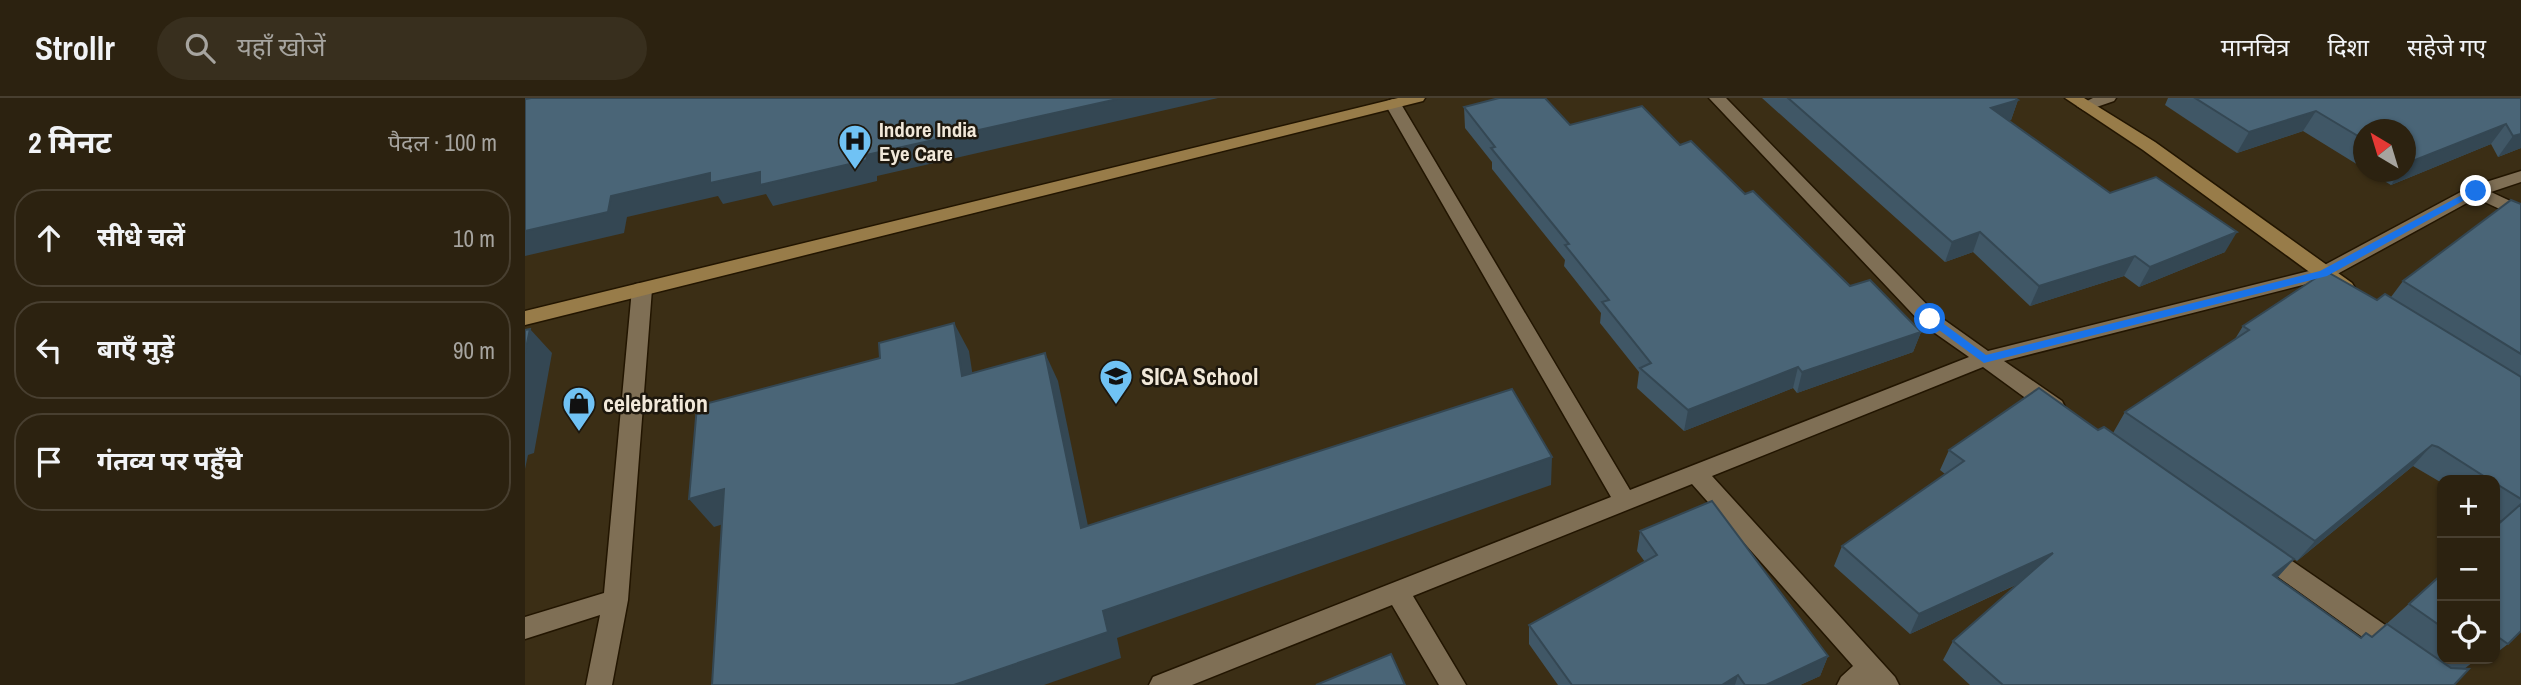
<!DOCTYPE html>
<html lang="hi">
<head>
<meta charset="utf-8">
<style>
	:root { --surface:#2c2210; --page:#382f1e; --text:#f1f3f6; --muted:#a6a49f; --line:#483f30 }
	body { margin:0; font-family:"Archivo Narrow","Noto Sans Devanagari",sans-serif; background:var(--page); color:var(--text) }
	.controls { position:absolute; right:21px; bottom:21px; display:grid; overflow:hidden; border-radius:14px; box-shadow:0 2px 5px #0004 }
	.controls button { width:63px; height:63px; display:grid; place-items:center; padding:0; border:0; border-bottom:2px solid var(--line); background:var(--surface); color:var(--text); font:35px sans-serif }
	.compass { position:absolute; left:1828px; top:21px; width:63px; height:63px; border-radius:50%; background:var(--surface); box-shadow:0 2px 5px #0004; rotate:322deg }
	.stop { position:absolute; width:21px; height:21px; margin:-16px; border:5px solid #1a73e8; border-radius:50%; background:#fff }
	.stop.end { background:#1a73e8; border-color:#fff; box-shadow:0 2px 7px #0008 }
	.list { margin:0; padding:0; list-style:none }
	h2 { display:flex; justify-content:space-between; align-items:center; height:91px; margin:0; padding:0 28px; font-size:30px }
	h2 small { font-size:23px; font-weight:400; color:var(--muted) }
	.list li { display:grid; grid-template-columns:46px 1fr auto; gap:21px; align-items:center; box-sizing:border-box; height:98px; margin:0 14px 14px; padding:0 14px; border:2px solid var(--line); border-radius:28px }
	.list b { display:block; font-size:26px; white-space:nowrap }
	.list em { font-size:23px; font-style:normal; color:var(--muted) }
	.icon { flex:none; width:38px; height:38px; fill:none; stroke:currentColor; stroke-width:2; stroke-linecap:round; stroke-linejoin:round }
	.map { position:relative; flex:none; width:1996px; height:587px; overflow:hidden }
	header { display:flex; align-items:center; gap:42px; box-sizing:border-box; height:98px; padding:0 35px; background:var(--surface); border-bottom:2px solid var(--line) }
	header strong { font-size:33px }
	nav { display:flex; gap:38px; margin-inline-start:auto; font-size:24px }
	.search { width:490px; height:63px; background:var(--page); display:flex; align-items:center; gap:18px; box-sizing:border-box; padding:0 24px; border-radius:38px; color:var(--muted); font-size:26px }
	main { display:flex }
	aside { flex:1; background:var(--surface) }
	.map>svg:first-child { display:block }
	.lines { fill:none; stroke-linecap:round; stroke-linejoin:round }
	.street-casing { stroke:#221500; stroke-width:3 }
	.secondary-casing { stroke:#221500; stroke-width:3 }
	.street { fill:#7f6f55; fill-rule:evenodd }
	.secondary { fill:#987c49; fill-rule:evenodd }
	.wall { fill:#405766 }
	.shaded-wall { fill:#344753 }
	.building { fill:#4a6577; stroke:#344753; stroke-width:2 }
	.route { fill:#1a73e8 }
	.labels { text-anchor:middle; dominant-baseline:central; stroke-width:5; stroke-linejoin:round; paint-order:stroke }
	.far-poi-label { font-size:21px; font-weight:bold; fill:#f1e8d9; stroke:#1d170d; text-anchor:start }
	.poi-label { font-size:24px; font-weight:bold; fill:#f1e8d9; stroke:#1d170d; text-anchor:start }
</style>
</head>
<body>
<header>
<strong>Strollr</strong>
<div class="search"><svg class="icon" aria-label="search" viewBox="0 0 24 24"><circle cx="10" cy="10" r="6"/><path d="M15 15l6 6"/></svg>यहाँ खोजें</div>
<nav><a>मानचित्र</a><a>दिशा</a><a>सहेजे गए</a></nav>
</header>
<main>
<aside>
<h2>2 मिनट<small>पैदल · 100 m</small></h2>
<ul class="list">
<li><svg class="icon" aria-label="ahead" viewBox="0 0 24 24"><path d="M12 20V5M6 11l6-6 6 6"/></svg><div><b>सीधे चलें</b></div><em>10 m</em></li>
<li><svg class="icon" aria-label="left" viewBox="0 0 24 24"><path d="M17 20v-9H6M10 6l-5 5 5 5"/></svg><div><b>बाएँ मुड़ें</b></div><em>90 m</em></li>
<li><svg class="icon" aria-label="arrive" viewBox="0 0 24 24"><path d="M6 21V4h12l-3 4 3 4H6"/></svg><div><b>गंतव्य पर पहुँचे</b></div></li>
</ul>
</aside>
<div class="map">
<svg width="1996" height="587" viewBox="0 0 1996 587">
	<rect width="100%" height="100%" fill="#3b2e15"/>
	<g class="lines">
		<defs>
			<g id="street">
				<path d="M1184 0H1201L1411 216 1463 253 1792 171 1945 89 1996 73V84L1966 94 1996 108V121L1951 100 1805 180 1479 263 1537 303 1540 309 1537 315 1529 317 1521 315 1458 269 1187 378 1370 579 1374 587H1312L1316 579 1328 568 1167 386 888 498 941 587H914L867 507 667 587H624L628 579 1086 399 860 6 862 3 868 1 876 6 1105 392 1444 259 1397 226Z"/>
				<path d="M1568 0H1591L1589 3 1560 13 1552 8Z"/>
				<path d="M117 185 124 186 127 191 103 502 87 587H61L75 517 0 541V519L79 495 107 191 110 186Z"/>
				<path d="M1736 444 1744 447 1882 542 1886 550 1882 558 1873 561 1864 558 1728 461 1724 454 1728 447Z"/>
			</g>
			<g id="secondary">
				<path d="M873 0H900L898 3 0 227V213Z"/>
				<path d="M1540 0H1559L1630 44 1827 185 1830 190 1827 195H1813L1618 52Z"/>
			</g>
		</defs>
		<!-- street casing -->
		<use href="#street" class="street-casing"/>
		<!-- secondary casing -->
		<use href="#secondary" class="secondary-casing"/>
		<!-- street -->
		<use href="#street" class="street"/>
		<!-- secondary -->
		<use href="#secondary" class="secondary"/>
	</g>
	<!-- wall -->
	<g class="wall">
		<path d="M1237 0H1490L1493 2 1486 22 1483 23 1585 95 1700 154 1614 189 1599 178 1505 208 1448 154 1420 164Z"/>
		<path d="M1643 0H1996V50L1973 59 1966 46 1866 87 1844 74H1880V32H1838V70L1778 33 1712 55 1640 7Z"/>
		<path d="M939 9 1155 47 1220 96 1325 188 1396 234 1388 254 1272 295 1268 290 1159 333 1112 290 1114 274 1075 225 1076 215 1039 168 1040 162 967 71V64L940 30Z"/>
		<path d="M1996 106V533L1983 546 1970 556V429L1976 423 1970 419V382H1917V385L1888 368 1772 463 1746 445 1769 461 1752 480 1836 540 1847 539 1917 476V561H1952L1939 571 1929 587H1445L1418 562 1428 543 1493 486 1385 536 1309 468 1317 448 1420 376 1415 372 1424 352 1573 332 1588 335 1600 314 1710 241 1718 228 1806 176 1852 202 1866 199 1878 183Z"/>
		<path d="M1115 433 1303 558 1295 578 1275 587H1033L1004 546V527L1120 464 1112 453Z"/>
		<path d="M1953 561H1964L1959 565Z"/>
	</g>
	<!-- shaded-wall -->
	<g class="shaded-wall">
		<path d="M597 0H693L352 78V83L248 108 241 96 198 106 193 98 102 119 99 135 0 158V133L86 98 185 75 235 74 341 57Z"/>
		<path d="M1493 2 1486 22 1459 30 1466 10Z"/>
		<path d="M1791 13 1778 33 1712 55 1724 34Z"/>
		<path d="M1981 26 1966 46 1866 87 1875 74H1880V66Z"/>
		<path d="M1996 36V50L1973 59 1988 38Z"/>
		<path d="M1455 134 1448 154 1420 164 1427 144Z"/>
		<path d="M1712 134 1700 154 1614 189 1625 169Z"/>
		<path d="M1610 158 1599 178 1505 208 1514 188Z"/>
		<path d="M429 225 444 253 452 306 437 278Z"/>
		<path d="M5 231 27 255 9 355 3 357 0 371V255Z"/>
		<path d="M1396 234 1388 254 1272 295 1277 274Z"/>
		<path d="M520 255 533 283 569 457 556 430Z"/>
		<path d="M1273 269 1268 290 1159 333 1163 312Z"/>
		<path d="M1907 347 1888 368 1772 463 1790 443Z"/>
		<path d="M1027 359 1026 387 592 540 596 560 519 587H429L578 513Z"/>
		<path d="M199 391 223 418 189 429 164 401Z"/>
		<path d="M1528 455 1516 475 1385 536 1394 516Z"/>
		<path d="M1769 461 1751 481 1748 477Z"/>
		<path d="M1303 558 1295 578 1275 587H1241Z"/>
		<path d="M1213 577 1210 587H1197Z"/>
	</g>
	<!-- building -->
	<g class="building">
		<path d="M6 0H597L341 57 342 62 235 87V74L185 85V75L86 98 83 114 0 133V1Z"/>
		<path d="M974 0H1020L1045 27 1117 8 1155 47 1166 43 1220 96 1228 93 1325 188 1345 182 1396 234 1277 274 1273 269 1163 312 1115 270 1126 265 1077 204 1084 202 1040 147 1044 146 966 50 970 49 939 9Z"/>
		<path d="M1263 0H1490L1493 2 1466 10 1585 95 1631 79 1712 134 1625 169 1610 158 1514 188 1455 134 1427 144Z"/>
		<path d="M1670 0H1996V36L1988 38 1981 26 1880 66V32H1838V41L1791 13 1724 34Z"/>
		<path d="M1986 102 1996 106V256L1878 183Z"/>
		<path d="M1806 170V176L1852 202 1860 196 1996 279V401L1970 385V382H1965L1913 349 1907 347 1790 443 1600 314 1724 232 1718 228Z"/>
		<path d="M429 225 437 278 520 255 556 430 987 291 1027 359 578 513 583 534 429 587H187L199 391 164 401 172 308 355 260 354 245Z"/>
		<path d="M5 231 0 255V232Z"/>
		<path d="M1514 290 1573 332 1579 329 1769 461 1748 477 1836 540 1841 535 1847 539 1862 526 1926 570 1944 571 1929 587H1478L1428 543 1528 455 1394 516 1317 448 1439 363 1424 352Z"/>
		<path d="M1187 403 1303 558 1241 587H1220L1213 577 1197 587H1047L1004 527 1132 457 1115 433Z"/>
		<path d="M1996 406V533L1983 546 1973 539 1970 542V429Z"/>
		<path d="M1917 476V529L1884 506Z"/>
		<path d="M866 556 880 587H791Z"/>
	</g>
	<!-- route -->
	<path class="route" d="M1948 91 1956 93 1802 178 1459 265 1399 221 1408 218 1461 257 1795 173Z"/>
	<!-- icons -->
	<defs>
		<symbol id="hospital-pin" viewBox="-11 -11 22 30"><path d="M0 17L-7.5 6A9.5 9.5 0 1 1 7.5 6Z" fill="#70c2f4" stroke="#1d170d"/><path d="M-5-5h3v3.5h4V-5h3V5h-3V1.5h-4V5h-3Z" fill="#111"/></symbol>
		<symbol id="school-pin" viewBox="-11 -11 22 30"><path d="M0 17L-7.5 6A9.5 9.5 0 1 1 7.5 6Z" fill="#70c2f4" stroke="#1d170d"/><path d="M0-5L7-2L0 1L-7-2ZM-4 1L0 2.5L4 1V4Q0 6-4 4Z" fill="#111"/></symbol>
		<symbol id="shop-pin" viewBox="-11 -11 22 30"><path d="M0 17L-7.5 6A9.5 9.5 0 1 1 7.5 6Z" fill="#70c2f4" stroke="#1d170d"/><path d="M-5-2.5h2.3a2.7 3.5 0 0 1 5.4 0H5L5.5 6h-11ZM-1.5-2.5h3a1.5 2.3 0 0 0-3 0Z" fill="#111"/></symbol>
	</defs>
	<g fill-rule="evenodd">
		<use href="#hospital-pin" x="311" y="24" width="38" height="52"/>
		<use href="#school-pin" x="572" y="259" width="38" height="52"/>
		<use href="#shop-pin" x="35" y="286" width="38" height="52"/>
	</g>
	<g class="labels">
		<!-- far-poi labels -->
		<g class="far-poi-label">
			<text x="354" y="31">Indore India<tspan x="354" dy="24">Eye Care</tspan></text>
		</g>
		<!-- poi labels -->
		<g class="poi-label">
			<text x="616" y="278">SICA School</text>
			<text x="78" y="305">celebration</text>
		</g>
	</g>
</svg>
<div class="controls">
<button>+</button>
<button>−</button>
<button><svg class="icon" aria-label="locate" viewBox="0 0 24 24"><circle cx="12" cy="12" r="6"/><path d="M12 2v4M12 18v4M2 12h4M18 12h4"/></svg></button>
</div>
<svg class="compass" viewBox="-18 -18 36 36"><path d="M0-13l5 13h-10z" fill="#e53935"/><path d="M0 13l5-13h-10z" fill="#a6a49f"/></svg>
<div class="stop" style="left:1405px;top:221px"></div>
<div class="stop end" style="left:1951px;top:93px"></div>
</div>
</main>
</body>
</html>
